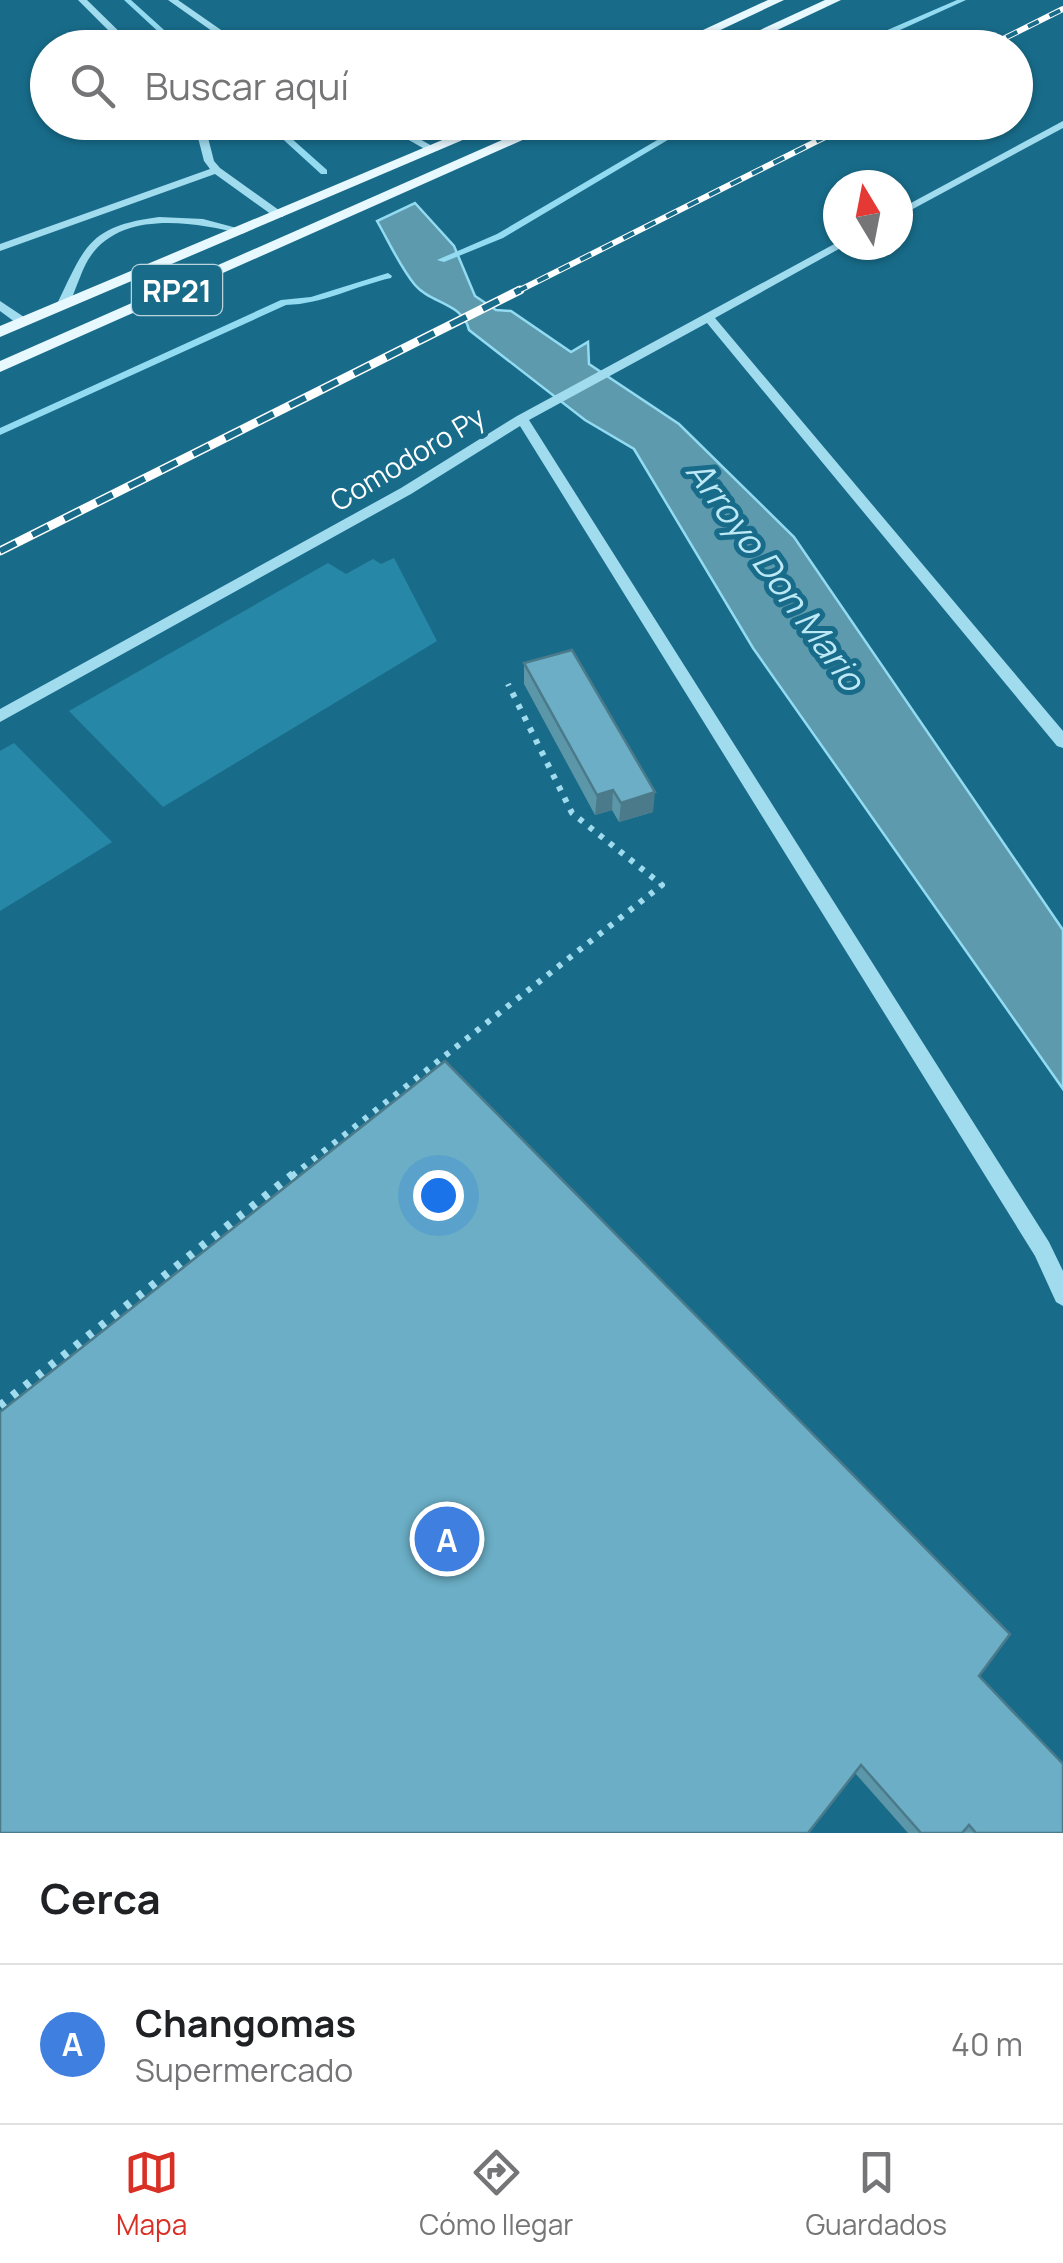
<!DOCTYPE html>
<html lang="es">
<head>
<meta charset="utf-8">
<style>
	:root { --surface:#fff; --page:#f6f6f6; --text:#202124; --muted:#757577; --line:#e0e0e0; --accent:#d93025 }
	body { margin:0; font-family:Manrope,sans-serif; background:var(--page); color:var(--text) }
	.compass { position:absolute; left:823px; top:170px; width:90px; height:90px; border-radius:50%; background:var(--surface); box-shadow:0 2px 8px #0004; rotate:350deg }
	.you { position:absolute; left:438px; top:1195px; width:35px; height:35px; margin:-25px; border:8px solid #fff; border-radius:50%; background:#1a73e8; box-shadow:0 0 0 15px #1a73e833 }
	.badge { display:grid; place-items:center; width:65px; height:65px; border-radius:50%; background:var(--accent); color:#fff; font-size:32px; font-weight:700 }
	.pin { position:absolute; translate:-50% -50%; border:5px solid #fff; box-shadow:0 2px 10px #0006 }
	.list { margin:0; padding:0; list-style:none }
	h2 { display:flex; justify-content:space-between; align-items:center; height:130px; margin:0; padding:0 40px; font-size:42px }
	h2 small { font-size:32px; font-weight:400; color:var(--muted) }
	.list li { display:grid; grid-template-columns:65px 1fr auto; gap:30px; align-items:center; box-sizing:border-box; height:160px; padding:0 40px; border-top:2px solid var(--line) }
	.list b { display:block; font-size:38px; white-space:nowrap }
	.list p { margin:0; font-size:32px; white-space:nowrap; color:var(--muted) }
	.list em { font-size:32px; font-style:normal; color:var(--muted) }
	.icon { flex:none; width:55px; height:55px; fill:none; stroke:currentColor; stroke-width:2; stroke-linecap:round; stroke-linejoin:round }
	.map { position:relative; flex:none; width:1063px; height:1833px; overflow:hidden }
	.search { position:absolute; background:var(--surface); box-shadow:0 2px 8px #0004; left:30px; right:30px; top:30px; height:110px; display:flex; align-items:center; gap:25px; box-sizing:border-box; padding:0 35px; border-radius:55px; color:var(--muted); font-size:38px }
	.sheet { height:290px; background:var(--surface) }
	nav { display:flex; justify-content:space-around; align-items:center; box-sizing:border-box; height:140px; border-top:2px solid var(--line); background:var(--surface); font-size:28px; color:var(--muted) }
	nav a { display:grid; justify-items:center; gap:5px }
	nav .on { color:var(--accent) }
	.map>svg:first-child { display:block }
	.green { fill:#2787a7 }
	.water { fill:#5e9aae; stroke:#93dbf1; stroke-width:2.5 }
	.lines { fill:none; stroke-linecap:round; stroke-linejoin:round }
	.stream { fill:#93dbf1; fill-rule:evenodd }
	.path-far2 { stroke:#a1dbee; stroke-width:4; stroke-dasharray:2.5 4; stroke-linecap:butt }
	.path-far1 { stroke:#a1dbee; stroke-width:6; stroke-dasharray:5 8; stroke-linecap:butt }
	.path { stroke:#a1dbee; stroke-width:9; stroke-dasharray:6 10; stroke-linecap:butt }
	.minor { fill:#a1dbee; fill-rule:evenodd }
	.major { fill:#e8f8ff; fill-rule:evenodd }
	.rail-far1-casing { stroke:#fff; stroke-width:6 }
	.rail-casing { stroke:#fff; stroke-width:9 }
	.rail-far1 { stroke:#186c8a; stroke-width:4; stroke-dasharray:12; stroke-linecap:butt }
	.rail { stroke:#186c8a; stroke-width:6; stroke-dasharray:18; stroke-linecap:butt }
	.wall { fill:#5c96a9 }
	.shaded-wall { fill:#4b7a8a }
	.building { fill:#6baec5; stroke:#4b7a8a; stroke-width:2.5 }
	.labels { text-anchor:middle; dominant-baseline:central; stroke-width:10; stroke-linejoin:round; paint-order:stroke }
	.far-street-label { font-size:28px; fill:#fff; stroke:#186c8a }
	.shield { fill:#186c8a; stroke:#bad3dc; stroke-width:2.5 }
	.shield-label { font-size:30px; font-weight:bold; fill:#fff }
	.water-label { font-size:35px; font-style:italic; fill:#bde9f7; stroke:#186c8a }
</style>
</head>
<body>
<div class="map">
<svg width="1063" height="1833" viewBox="0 0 1063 1833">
	<rect width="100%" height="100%" fill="#186c8a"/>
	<!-- green -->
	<g class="green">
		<path d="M394 558 437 641 163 807 69 711 328 563 346 574 373 559 381 564Z"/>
		<path d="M14 743 112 842 0 911V751Z"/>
	</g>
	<!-- water -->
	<path class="water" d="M415 203 454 246 475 296 496 310 511 311 571 352 588 342 589 364 679 424 794 537 1063 930V1089L753 648 634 449 585 420 469 330C463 303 431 304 415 285 400 267 389 242 377 221Z"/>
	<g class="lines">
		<!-- stream -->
		<g class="stream">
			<path d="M124 0H131L184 48H176Z"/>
			<path d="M957 0H966L867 45 836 48 862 41Z"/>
			<path d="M264 122H273L327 170V174H321Z"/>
			<path d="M688 122H698L503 238 444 262 437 260 497 234Z"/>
			<path d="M388 273 392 276 391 278C355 286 323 304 286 305L0 435V428L281 300 311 297Z"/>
		</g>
		<!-- path-far2 -->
		<path class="path-far2" d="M630 48 643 42"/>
		<!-- path-far1 -->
		<path class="path-far1" d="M292 1176 662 885 572 813 508 684"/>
		<!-- path -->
		<path class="path" d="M0 1406 295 1173"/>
		<!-- minor -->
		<g class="minor">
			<path d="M78 0H87L136 48H126Z"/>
			<path d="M168 0H178L247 48H236Z"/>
			<path d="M1063 121V128L898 217V210Z"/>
			<path d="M194 122H204L214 161 220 168 283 213V217H275L215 174 0 251V244L210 169 204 161Z"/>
			<path d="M377 122H390L439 150 430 152Z"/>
			<path d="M159 217 203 219 248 231 242 234C194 222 119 209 88 260 80 274 76 290 69 304L59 306 57 304C85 246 89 226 159 217Z"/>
			<path d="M838 242V245H846L715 318 1063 731V748L1057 746 707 323 529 420 1049 1242 1063 1271V1306L1056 1302 1035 1256 520 426 411 494 0 722V709L401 488 517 416Z"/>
			<path d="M0 301 27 319V325H19L0 311Z"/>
		</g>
		<!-- major -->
		<g class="major">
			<path d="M768 0H784L682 48H664Z"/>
			<path d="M825 0H841L739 48H721Z"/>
			<path d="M485 122H505L0 337V326Z"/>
			<path d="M543 122H563L0 372V361Z"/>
		</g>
		<defs>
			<g id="rail-far1">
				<path d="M985 48 1063 9"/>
				<path d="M516 292 855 122"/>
			</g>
			<path id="rail" d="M0 551 520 290"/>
		</defs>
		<!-- rail-far1 casing -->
		<use href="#rail-far1" class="rail-far1-casing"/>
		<!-- rail casing -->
		<use href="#rail" class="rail-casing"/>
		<!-- rail-far1 -->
		<use href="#rail-far1" class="rail-far1"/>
		<!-- rail -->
		<use href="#rail" class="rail"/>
	</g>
	<!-- wall -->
	<g class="wall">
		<path d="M524 663 653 812 619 822 612 810 595 815 524 684Z"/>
		<path d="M979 1676 1063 1833H908L855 1773 0 1833Z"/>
	</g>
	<!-- shaded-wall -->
	<g class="shaded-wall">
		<path d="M613 790 612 810 595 815 597 795Z"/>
		<path d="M655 792 653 812 619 822 621 803Z"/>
	</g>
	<!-- building -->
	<g class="building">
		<path d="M572 650 655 792 621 803 613 790 597 795 524 663Z"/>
		<path d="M445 1061 1010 1634 979 1676 1063 1764V1833H976L969 1825 962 1833H921L861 1765 808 1833H0V1412Z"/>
	</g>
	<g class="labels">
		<!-- far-street labels -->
		<g class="far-street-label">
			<text transform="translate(407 458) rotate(-31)">Comodoro Py</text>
		</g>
		<!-- shield labels -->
		<rect class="shield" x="132" y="265" width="90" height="50" rx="8"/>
		<g class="shield-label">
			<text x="177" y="290">RP21</text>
		</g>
		<!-- water labels -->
		<g class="water-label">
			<text transform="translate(776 575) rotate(54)">Arroyo Don Mario</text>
		</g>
	</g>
</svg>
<svg class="compass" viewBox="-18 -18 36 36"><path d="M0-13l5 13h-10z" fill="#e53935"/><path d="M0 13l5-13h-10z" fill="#757577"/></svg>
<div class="you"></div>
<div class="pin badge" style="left:447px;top:1539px;background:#3f7fe0">A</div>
<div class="search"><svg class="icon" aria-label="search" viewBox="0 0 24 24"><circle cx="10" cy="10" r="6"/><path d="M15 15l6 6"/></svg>Buscar aquí</div>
</div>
<section class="sheet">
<h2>Cerca<small></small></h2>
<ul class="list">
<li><span class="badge" style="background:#3f7fe0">A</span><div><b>Changomas</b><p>Supermercado</p></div><em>40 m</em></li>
</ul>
</section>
<nav>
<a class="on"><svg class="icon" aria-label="map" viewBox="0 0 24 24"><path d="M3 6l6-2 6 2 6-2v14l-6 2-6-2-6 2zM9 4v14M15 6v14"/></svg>Mapa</a>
<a><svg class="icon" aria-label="directions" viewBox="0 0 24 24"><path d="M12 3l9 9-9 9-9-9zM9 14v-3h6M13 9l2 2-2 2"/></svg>Cómo llegar</a>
<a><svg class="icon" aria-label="saved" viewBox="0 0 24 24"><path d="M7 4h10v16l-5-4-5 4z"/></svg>Guardados</a>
</nav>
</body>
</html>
